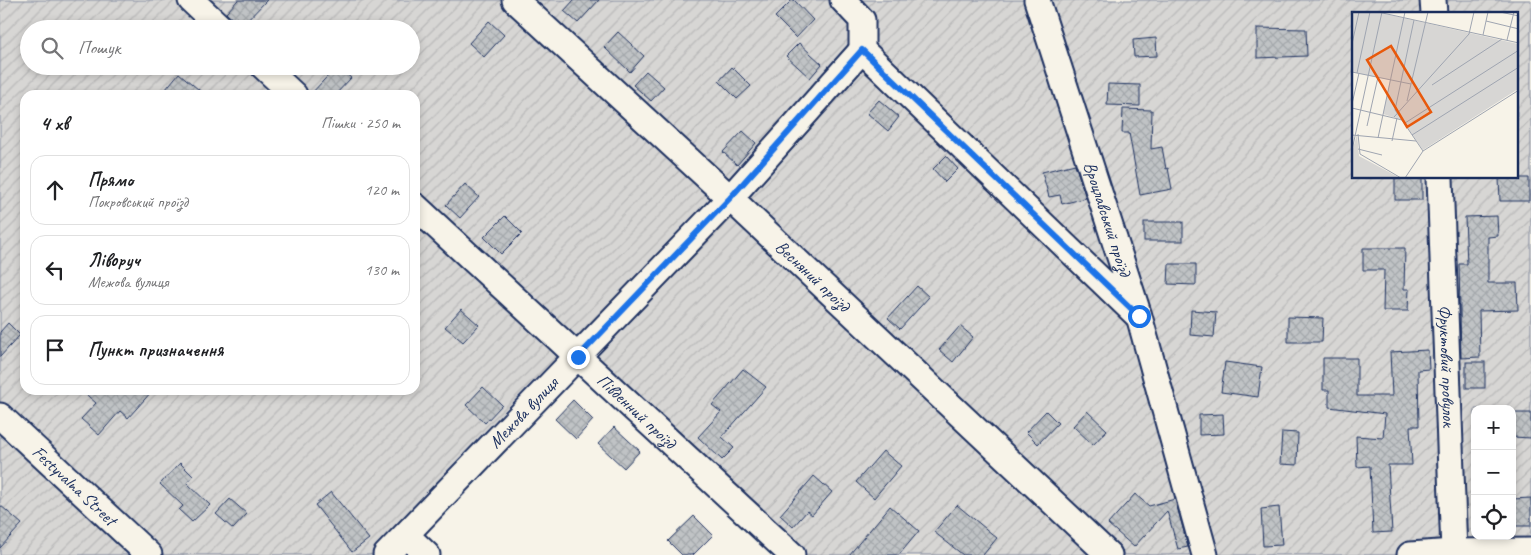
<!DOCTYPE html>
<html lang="uk">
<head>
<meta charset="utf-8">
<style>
	:root { --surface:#fff; --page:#f2f2f2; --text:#202124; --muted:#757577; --line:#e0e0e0 }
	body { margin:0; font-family:Caveat,sans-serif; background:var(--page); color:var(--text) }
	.controls { position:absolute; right:15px; bottom:15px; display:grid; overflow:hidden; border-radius:10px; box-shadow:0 2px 8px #0003 }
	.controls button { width:45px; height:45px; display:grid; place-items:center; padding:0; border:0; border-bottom:1px solid var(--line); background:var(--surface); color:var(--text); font:25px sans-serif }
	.stop { position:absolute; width:15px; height:15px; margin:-11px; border:4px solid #1a73e8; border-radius:50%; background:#fff }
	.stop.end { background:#1a73e8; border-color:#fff; box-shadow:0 1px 5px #0008 }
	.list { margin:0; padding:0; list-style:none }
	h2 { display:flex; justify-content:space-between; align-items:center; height:65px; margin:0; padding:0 20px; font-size:21px }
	h2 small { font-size:16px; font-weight:400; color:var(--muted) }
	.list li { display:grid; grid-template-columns:32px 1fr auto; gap:15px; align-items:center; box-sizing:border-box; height:70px; margin:0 10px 10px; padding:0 10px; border:1px solid var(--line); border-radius:15px }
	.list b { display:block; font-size:19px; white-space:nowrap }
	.list p { margin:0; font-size:16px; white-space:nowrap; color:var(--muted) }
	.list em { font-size:16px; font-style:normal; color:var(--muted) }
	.icon { flex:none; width:28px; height:28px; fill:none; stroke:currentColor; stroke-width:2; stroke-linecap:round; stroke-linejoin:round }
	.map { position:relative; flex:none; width:1531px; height:555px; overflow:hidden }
	.search { position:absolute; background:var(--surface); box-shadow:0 2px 8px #0003; left:20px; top:20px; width:400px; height:55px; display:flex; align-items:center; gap:12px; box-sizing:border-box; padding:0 18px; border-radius:28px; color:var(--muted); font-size:19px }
	.panel { position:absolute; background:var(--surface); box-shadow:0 2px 8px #0003; left:20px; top:90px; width:400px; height:305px; border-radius:15px }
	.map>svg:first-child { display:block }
	.garden { fill:url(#garden-furrows); stroke:#798299; fill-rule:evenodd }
	.building { fill:url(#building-cross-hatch); stroke:#1b2f5e }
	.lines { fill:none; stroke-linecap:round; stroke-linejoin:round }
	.street-casing { stroke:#1b2f5e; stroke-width:29 }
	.street { stroke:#f7f3e8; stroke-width:25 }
	.route { stroke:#1a73e8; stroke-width:6 }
	.labels { text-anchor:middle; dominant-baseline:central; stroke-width:4.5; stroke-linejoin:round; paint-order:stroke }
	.street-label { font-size:18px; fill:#1b2f5e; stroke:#f7f3e8 }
	.inset-road { fill:none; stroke:#9fa5b1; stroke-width:1 }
	.view { fill:#e8590c; fill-opacity:0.15; stroke:#e8590c; stroke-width:2.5 }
	.inset-edge { fill:none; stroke:#1b2f5e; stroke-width:2.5 }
</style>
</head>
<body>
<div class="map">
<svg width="1531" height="555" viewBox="0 0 1531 555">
	<defs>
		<pattern id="garden-furrows" width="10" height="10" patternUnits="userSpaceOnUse" patternTransform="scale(1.25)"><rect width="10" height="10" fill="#d7d6d4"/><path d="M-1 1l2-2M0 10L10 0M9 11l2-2" fill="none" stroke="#b8b8b8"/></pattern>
		<pattern id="building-cross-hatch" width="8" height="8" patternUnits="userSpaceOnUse" patternTransform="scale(1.25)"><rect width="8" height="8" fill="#c0c3c5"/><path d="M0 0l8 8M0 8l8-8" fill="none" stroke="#a4a8ac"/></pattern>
	</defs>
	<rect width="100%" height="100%" fill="#f7f3e8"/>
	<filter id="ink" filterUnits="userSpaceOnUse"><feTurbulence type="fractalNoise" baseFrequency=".02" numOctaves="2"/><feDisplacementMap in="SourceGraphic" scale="10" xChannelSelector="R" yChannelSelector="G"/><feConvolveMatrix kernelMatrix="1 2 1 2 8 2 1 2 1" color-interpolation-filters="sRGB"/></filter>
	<g filter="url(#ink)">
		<!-- garden -->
		<path class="garden" d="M0 0H1531V551L1410 555H792L578 357 386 555H0ZM1354 14H1517V178H1354ZM29 29H411V66H29ZM25 95H415V390H25ZM1475 409H1512V536H1475Z"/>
		<!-- building -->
		<g class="building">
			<path d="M238 0H267L241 27 226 13Z"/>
			<path d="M574 0H599L578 23 564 11Z"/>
			<path d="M792 0H794L813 20 796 38 775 17Z"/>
			<path d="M489 21 504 35 484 57 469 43Z"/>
			<path d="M1257 28 1306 29 1307 56 1257 58Z"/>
			<path d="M618 32 644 56 630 72 604 47Z"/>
			<path d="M1156 38 1157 56 1134 57 1133 40Z"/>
			<path d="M799 43 822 64 810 78 786 56Z"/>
			<path d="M337 66 351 78 335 95H310Z"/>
			<path d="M732 67 751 86 737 99 719 81Z"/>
			<path d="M646 71 664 87 651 101 633 85Z"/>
			<path d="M179 73 205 95H161Z"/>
			<path d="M1108 84 1140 85V106L1107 105Z"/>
			<path d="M879 100 899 117 888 131 867 113Z"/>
			<path d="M1123 109 1152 110 1151 149 1162 147 1166 169 1168 168 1172 189 1140 195 1129 133H1122Z"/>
			<path d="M743 131 756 143 737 165 723 152Z"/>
			<path d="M946 156 958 169 945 182 933 169Z"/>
			<path d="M1075 164 1086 198 1062 204 1060 195 1049 197 1042 172Z"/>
			<rect x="1395" y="178" width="27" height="22"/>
			<path d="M1499 178H1529V201H1500Z"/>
			<path d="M465 184 479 197 460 218 446 205Z"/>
			<path d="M505 216 522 233 501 254 484 237Z"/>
			<path d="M1497 216 1498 236 1488 237V283H1517L1518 310 1479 311 1480 357 1461 358 1459 264H1467L1465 217Z"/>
			<rect x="1144" y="222" width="39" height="19"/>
			<path d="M1363 248H1405L1404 289H1409L1408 311H1383L1384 270H1363Z"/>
			<path d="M1169 264H1196V285L1168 284Z"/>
			<path d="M917 286 929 297 900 329 888 318Z"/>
			<path d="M461 309 479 325 463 342 445 327Z"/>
			<path d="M1191 310 1216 312 1214 337 1190 335Z"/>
			<path d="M1288 317 1323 318 1322 342H1288Z"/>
			<path d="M8 323 20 335 0 357V332Z"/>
			<path d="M960 326 973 337 953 362 939 350Z"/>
			<path d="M1428 350 1429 369 1418 370 1419 426H1410L1412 465H1388L1392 532 1373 533 1370 466 1357 467 1356 436 1383 438 1385 414 1329 407V390H1323V358H1357V396H1392L1390 352Z"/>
			<path d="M1225 362 1262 367 1258 397 1221 392Z"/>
			<rect x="1466" y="362" width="19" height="26"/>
			<path d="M743 369 766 387 722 437 734 448 722 460 698 437 721 412 712 405Z"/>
			<path d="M483 387 502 405 485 423 466 405Z"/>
			<path d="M81 390H153L128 418 120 411 99 435 81 419 96 403Z"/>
			<path d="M573 400 593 420 576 439 555 419Z"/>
			<path d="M1046 411 1058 423 1038 444 1026 432Z"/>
			<path d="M1087 411 1107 430 1093 445 1073 426Z"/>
			<path d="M1512 413H1531V438L1512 437Z"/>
			<path d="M1223 414 1224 434 1199 435V415Z"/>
			<path d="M614 427 640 451 624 468 598 444Z"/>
			<path d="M1282 432 1298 433 1297 465 1280 464Z"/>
			<path d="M883 451 901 466 874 498 856 482Z"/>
			<path d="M180 463 193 476 187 483 210 505 192 522 179 510 183 506 160 484Z"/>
			<path d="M814 476 832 492 812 515 807 511 793 527 780 515Z"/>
			<path d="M331 492 369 539 352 552 315 505Z"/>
			<path d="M1135 494 1149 506 1175 499 1188 547 1178 549 1167 511 1134 547 1108 524Z"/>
			<path d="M1531 498V526H1512V499Z"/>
			<path d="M230 499 247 514 233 529 216 514Z"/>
			<path d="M0 505 22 524 0 548Z"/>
			<path d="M957 505 997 538 983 555H963L934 532Z"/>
			<path d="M890 506 919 531 899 555H849Z"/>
			<path d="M1279 507 1282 545 1263 546 1261 509Z"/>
			<path d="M694 516 713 535 693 555H682L668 541Z"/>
		</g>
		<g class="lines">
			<defs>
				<g id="street">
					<path d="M191 0 222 29"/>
					<path id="s1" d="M515 0 730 198 1109 555"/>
					<path d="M843 0 862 20V50L1137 315"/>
					<path id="s2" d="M1037 0 1139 316 1205 555"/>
					<path d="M1433 0 1434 14"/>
					<path d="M263 66 294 95"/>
					<path id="s3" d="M1440 178 1454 552"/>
					<path id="s4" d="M415 206 792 555"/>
					<path id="s5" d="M0 416 149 555"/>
					<path d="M406 535 427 555"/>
					<path id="s6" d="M386 555 730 198 862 50"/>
					<path d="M1410 555 1454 552 1531 551"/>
				</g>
			</defs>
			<!-- street casing -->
			<use href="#street" class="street-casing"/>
			<!-- street -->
			<use href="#street" class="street"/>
		</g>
	</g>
	<g class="lines" filter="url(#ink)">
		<!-- route -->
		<path class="route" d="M578 357 730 198 862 50 1139 316"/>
	</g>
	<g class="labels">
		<!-- street labels -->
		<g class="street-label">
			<text stroke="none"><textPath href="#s2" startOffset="230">Вроцлавський проїзд</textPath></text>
			<text stroke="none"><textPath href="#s1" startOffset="406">Весняний проїзд</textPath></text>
			<text stroke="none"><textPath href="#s3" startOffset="188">Фруктовий провулок</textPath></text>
			<text stroke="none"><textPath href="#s4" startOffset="302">Південний проїзд</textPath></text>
			<text stroke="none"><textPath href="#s6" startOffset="198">Межова вулиця</textPath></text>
			<text stroke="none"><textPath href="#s5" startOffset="102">Festyvalna Street</textPath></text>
		</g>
	</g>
	<!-- overview -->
	<g transform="translate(1352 12)">
		<rect width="166" height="166" fill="#f7f3e8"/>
		<path d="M5 122 7 144 48 166H0V140Z" fill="#d7d6d4"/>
		<path d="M0 0H25L166 32V77L71 138 50 108 31 102 38 68 0 60Z" fill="#d7d6d4"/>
		<path class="inset-road" d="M26 0 167 31M148 0 167 4M134 9 167 17M131 23 136 0M155 28 162 0M0 32 7 0M0 60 59 72M5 61 18 0M80 73 150 27M55 89 76 0M0 92 7 61M0 96 50 108 71 139M42 105 117 22 122 0M50 108 43 98 62 8M53 111 167 38M15 114 26 65M6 122 8 142 49 166M0 123 64 129M60 123 167 55M26 126 53 0M40 129 45 106M6 137 30 143M0 138 30 0M53 166 71 139 167 78"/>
		<path class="view" d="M39 34 79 100 55 115 15 48Z"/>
		<rect width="166" height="166" class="inset-edge"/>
	</g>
</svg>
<div class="controls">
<button>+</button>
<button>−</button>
<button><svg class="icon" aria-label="locate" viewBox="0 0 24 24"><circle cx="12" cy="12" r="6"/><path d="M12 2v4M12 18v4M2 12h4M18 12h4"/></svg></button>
</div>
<div class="stop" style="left:1139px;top:316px"></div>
<div class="stop end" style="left:578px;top:357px"></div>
<div class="search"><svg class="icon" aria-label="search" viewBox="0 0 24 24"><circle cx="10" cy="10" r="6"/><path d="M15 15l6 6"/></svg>Пошук</div>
<section class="panel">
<h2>4 хв<small>Пішки · 250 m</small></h2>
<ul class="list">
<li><svg class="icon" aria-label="ahead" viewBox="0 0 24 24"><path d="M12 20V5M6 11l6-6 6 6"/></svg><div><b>Прямо</b><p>Покровський проїзд</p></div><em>120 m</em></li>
<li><svg class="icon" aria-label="left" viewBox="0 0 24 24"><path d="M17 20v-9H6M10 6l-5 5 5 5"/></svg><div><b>Ліворуч</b><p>Межова вулиця</p></div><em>130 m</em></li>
<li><svg class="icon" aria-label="arrive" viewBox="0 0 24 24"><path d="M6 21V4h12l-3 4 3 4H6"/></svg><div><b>Пункт призначення</b></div></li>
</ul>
</section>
</div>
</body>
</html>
